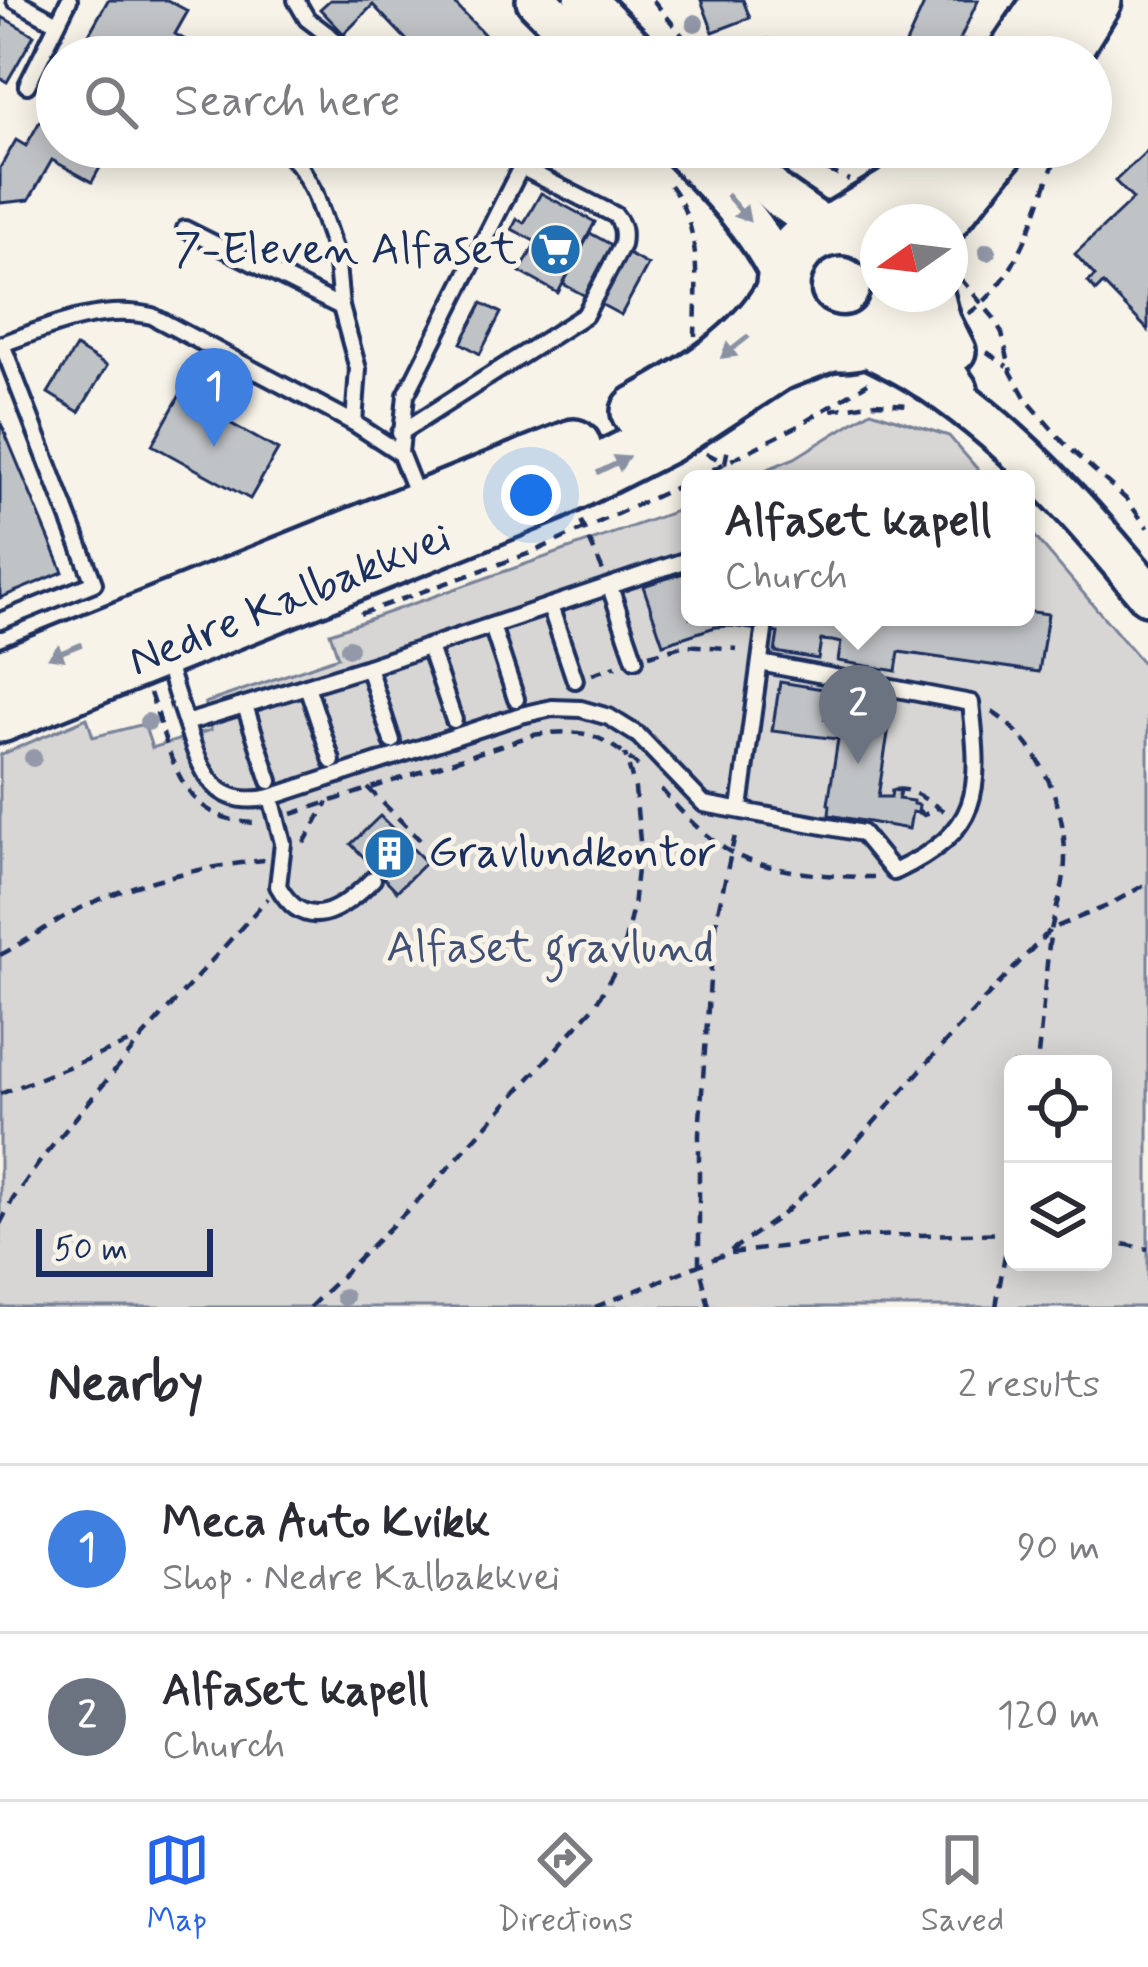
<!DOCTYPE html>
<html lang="en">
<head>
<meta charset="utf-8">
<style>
	:root { --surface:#fff; --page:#f7f7f7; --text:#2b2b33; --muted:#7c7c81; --line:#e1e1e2; --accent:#2563eb }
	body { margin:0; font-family:Mynerve,sans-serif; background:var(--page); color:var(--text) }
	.controls { position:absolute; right:36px; bottom:36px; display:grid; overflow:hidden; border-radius:18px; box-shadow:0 6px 30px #0003 }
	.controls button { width:108px; height:108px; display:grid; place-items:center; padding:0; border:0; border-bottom:3px solid var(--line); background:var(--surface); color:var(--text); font:60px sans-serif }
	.compass { position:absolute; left:860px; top:204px; width:108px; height:108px; border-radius:50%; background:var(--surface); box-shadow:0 6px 30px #0003; rotate:256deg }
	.scale { position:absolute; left:36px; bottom:30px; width:177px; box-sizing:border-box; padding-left:12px; border:6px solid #1b2f5e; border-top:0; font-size:33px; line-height:42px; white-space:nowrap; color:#1b2f5e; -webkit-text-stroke:9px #f7f3e8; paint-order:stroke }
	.you { position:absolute; left:531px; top:495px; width:42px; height:42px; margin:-30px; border:9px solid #fff; border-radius:50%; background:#1a73e8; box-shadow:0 0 0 18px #1a73e833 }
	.badge { display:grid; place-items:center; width:78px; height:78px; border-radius:50%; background:var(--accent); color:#fff; font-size:39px; font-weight:700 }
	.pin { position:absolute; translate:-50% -99px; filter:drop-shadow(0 3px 6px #0008) }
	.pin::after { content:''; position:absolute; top:63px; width:42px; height:36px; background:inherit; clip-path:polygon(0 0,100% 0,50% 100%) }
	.popup { position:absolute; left:681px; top:470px; width:354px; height:156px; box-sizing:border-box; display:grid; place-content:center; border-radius:18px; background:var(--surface); filter:drop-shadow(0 3px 9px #0005); font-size:39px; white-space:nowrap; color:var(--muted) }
	.popup b { font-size:45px; color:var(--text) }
	.popup::after { content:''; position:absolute; left:50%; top:100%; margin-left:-24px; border:24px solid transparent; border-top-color:var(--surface) }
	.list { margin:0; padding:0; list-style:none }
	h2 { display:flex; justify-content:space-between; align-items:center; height:156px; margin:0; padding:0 48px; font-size:51px }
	h2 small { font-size:39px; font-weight:400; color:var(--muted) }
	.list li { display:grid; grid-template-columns:78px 1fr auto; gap:36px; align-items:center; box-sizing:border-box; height:168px; padding:0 48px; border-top:3px solid var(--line) }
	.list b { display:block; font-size:45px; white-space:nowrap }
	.list p { margin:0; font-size:39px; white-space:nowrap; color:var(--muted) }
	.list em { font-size:39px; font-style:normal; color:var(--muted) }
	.icon { flex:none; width:66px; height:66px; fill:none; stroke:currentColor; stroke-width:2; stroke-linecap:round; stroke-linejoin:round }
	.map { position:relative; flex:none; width:1148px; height:1307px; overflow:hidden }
	.search { position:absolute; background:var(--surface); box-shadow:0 6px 30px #0003; left:36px; right:36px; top:36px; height:132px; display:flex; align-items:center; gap:30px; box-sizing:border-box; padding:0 42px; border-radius:66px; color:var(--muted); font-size:45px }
	.sheet { height:492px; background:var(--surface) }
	nav { display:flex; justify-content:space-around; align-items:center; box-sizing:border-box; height:168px; border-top:3px solid var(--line); background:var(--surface); font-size:33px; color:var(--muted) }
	nav a { display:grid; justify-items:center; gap:6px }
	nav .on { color:var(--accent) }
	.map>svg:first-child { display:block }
	.green { fill:#d7d6d4; stroke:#798299; stroke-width:3; fill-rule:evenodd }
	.building { fill:#c0c3c5; stroke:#1b2f5e; stroke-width:3 }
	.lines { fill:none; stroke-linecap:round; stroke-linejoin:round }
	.lane-casing { stroke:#1b2f5e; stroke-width:22 }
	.secondary-casing { stroke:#1b2f5e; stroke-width:48 }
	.highway-casing { stroke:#1b2f5e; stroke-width:60 }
	.path { stroke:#1b2f5e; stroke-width:4.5; stroke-dasharray:12 9; stroke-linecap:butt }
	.lane { stroke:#f7f3e8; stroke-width:14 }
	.secondary { stroke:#f7f3e8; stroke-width:39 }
	.highway { stroke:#f7f3e8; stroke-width:51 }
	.tree { fill:#9399a9 }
	.oneway { fill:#8991a3 }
	.labels { text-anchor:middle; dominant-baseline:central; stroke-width:10; stroke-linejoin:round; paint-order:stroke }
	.poi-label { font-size:45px; fill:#1b2f5e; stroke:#f7f3e8; text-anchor:end }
	.street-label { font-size:45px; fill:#1b2f5e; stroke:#f7f3e8 }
	.park-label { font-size:45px; fill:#415076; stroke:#f7f3e8 }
</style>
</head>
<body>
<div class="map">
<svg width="1148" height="1307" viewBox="0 0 1148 1307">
	<rect width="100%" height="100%" fill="#f7f3e8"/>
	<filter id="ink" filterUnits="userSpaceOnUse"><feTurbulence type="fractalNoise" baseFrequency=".00833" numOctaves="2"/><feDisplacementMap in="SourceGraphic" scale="24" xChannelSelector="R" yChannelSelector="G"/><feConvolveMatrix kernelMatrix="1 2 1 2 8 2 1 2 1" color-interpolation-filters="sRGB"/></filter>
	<g filter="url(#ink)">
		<!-- green -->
		<g class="green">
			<path d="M871 411 949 436 986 479H749L753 475 795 458Z"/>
			<path d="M690 506V617H1026V526L1148 669V1307H0V755L87 718 93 737 144 724 152 748 211 730 205 703 338 657 330 633ZM1013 1064H1103V1262H1013Z"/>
		</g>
		<!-- building -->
		<g class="building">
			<path d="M108 0H167L188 11 175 34 200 48 195 57H76Z"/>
			<path d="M330 0H451L506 57H423L373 5 344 34 320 9Z"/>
			<path d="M701 0H743L750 18 713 32Z"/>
			<path d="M926 0H978L952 57H900Z"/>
			<path d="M2 17 34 35 7 82 0 78Z"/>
			<path d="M57 91V147H140L118 164 103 162 92 182 52 160 29 200 0 203V168L16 140 26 146Z"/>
			<path d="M1148 150V330L1103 284 1096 291 1088 282 1095 276 1075 254 1133 199 1115 181Z"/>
			<path d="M541 193 595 222 558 293 520 272 536 242 512 229 517 219 524 223Z"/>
			<path d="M590 233 648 265 621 315 563 284Z"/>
			<path d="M482 303 501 313 480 354 461 343Z"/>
			<path d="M76 347 107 366 79 412 48 393Z"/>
			<path d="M180 395 278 450 250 499 152 445Z"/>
			<path d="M0 421 63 572 0 598Z"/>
			<path d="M690 571V617H1026V611L1048 614 1039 672 899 652 896 671 838 661 841 643 832 641 821 640 818 659 775 652 778 633 731 626 715 627 663 644 643 586Z"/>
			<path d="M780 682 829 690 825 719 889 727 878 797H891L892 790 900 791 898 799 913 801V804L919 805 918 813 912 812 909 829 829 815 830 805 828 804 838 739 772 731Z"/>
			<path d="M380 816 426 862 397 891 351 844Z"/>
		</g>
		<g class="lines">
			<defs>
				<g id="lane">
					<path d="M15 0 57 23"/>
					<path d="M296 0 307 19 357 57"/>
					<path d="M27 85 69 0"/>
					<path d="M280 147 300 166 315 194 336 254 341 307 358 369 354 423"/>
					<path d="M185 229 341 307"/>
					<path d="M0 345C48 327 100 304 152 316L354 423 400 453"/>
					<path d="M400 433 585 315 622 245C624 232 623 225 615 215L521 167"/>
					<path d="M418 498 400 453 406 395 531 147"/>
					<path d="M610 587 635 660"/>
					<path d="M550 606 575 680"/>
					<path d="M0 621 94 583 2 344"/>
					<path d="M492 626 516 699"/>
					<path d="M429 647 454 720"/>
					<path d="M167 661C172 684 180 705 187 727 201 772 215 810 271 797L521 715 552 708 581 709 609 717 638 735 704 804 862 833 894 872C982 831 981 792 971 703L760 663"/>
					<path d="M368 667 392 741"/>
					<path d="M307 686 332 761"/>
					<path d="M245 706 270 781"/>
					<path d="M186 723 368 667 690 559"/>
					<path d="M271 797 283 843 278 886C306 936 342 910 373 879"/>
					<path d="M740 808 764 631"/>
				</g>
				<g id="secondary">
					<path d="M537 0 594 57"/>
					<path d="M585 0 641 57"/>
					<path d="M680 147C720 188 758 226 783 279"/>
					<path d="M729 147 777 195 827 230"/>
					<path d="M900 294 928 349 957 390"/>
					<path d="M933 294 940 321 955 351"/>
					<path d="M859 342C879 352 899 361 918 373 1008 429 1081 512 1148 594"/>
				</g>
				<g id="highway">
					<path d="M1013 57 1051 0"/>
					<path d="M1060 57 1095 0"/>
					<path d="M939 222 1000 147"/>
					<path d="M837 228 895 193 945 147"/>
					<path d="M878 242C861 228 837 224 817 234 803 241 792 252 787 267 759 343 880 381 899 294"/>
					<path d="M638 412C693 382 753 346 783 291"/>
					<path d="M0 677 574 446"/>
					<path d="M0 716 553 494 666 437 776 365 831 344"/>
				</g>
			</defs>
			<!-- lane casing -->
			<use href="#lane" class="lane-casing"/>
			<!-- secondary casing -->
			<use href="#secondary" class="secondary-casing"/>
			<!-- highway casing -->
			<use href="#highway" class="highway-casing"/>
			<!-- path -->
			<g class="path">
				<path d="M653 0 700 57"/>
				<path d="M792 147 821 167 849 180"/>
				<path d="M670 185C703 229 696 283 695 336"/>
				<path d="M960 278 994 318 1002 333 1011 372 1026 399 1064 443 1126 499 1148 528"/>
				<path d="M968 314C1023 277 1037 205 1060 147"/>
				<path d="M987 352 1007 366"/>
				<path d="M831 410 875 403 908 405"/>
				<path d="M706 453 725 463 729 443"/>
				<path d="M694 479 798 426 868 383"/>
				<path d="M581 521 603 571"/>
				<path d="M360 614 533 552 690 481"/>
				<path d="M649 655 686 645 737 649"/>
				<path d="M592 674 616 666"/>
				<path d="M150 693C172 755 178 822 258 823"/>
				<path d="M992 712C1045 745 1073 821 1063 882 1060 900 1053 917 1050 936 1045 978 1042 1021 1037 1064"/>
				<path d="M368 788 420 840"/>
				<path d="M661 789C681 812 705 838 732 853 769 873 833 877 874 877"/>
				<path d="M895 790C912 786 931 804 947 813"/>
				<path d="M918 810 924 815 938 808"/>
				<path d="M292 814 533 735C589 727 603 735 645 772"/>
				<path d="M304 843 328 802"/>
				<path d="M0 955C26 942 48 925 73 912 133 881 198 868 264 860"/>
				<path d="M0 1094 136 1040"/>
				<path d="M0 1224 13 1199 44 1156 142 1038 268 898"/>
				<path d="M1103 1240 1148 1249"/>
				<path d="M731 1253 869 1236 1013 1233"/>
				<path d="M310 1307 431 1187 594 1007 620 962 633 907 640 841 635 789 625 754"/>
				<path d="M595 1307 726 1254 782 1215 841 1159 978 1006 1051 929 1107 906 1148 883"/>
				<path d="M709 1307 699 1264V1134L711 966 718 911 736 831"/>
				<path d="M996 1307 1013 1207"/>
			</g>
			<!-- lane -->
			<use href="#lane" class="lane"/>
			<!-- secondary -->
			<use href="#secondary" class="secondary"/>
			<!-- highway -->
			<use href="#highway" class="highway"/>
		</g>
		<!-- trees -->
		<g class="tree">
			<circle cx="695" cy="23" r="9"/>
			<circle cx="768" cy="46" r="9"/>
			<circle cx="963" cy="47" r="9"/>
			<circle cx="987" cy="252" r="9"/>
			<circle cx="349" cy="648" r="9"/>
			<circle cx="148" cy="722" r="9"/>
			<circle cx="33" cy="758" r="9"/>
			<circle cx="344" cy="1297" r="9"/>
		</g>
		<!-- one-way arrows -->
		<defs><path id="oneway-solid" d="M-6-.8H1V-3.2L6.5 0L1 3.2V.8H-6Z" transform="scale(3)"/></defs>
		<g class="oneway">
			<use href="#oneway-solid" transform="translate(738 208) rotate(49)"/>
			<use href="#oneway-solid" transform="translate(735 347) rotate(142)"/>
			<use href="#oneway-solid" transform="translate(613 465) rotate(-26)"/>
			<use href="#oneway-solid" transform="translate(65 651) rotate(158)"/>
		</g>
	</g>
	<!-- icons -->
	<defs>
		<symbol id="supermarket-disc" viewBox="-11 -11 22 22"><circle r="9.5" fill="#1f6fb2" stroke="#f7f3e8"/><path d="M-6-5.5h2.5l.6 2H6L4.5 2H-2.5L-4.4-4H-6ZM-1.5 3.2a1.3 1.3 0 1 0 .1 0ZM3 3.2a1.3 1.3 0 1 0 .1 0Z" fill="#fff"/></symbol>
		<symbol id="building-disc" viewBox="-11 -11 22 22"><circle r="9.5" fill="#1f6fb2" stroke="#f7f3e8"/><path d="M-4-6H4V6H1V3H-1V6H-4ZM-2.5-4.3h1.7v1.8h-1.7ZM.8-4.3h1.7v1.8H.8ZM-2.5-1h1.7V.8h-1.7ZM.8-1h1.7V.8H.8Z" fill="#fff"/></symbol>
	</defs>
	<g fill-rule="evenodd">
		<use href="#supermarket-disc" x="526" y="220" width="59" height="59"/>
		<use href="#building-disc" x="360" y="824" width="59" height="59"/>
	</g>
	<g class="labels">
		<!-- poi labels -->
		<g class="poi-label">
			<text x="517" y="250">7-Eleven Alfaset</text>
			<text x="428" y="853" text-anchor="start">Gravlundkontor</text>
		</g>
		<!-- street labels -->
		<g class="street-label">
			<text transform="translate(290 600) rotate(-22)">Nedre Kalbakkvei</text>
		</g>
		<!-- park labels -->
		<g class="park-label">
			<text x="550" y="948">Alfaset gravlund</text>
		</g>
	</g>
</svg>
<div class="controls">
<button><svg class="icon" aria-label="locate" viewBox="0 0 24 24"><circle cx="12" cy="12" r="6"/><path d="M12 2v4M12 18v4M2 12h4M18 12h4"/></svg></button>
<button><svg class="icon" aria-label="layers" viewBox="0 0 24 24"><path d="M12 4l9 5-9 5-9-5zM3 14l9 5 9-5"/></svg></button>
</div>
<svg class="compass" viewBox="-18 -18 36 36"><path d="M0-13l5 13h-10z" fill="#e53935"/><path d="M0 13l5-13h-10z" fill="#7c7c81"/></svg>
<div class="scale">50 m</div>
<div class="you"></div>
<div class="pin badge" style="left:214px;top:447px;background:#3f7fe0">1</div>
<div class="pin badge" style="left:858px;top:764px;background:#6b7280">2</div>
<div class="popup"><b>Alfaset kapell</b>Church</div>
<div class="search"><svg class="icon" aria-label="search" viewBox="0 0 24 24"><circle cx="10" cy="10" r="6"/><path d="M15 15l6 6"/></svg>Search here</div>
</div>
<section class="sheet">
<h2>Nearby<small>2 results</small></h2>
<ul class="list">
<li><span class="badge" style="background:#3f7fe0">1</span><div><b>Meca Auto Kvikk</b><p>Shop · Nedre Kalbakkvei</p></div><em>90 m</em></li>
<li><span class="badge" style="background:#6b7280">2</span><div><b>Alfaset kapell</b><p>Church</p></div><em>120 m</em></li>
</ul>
</section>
<nav>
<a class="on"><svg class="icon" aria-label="map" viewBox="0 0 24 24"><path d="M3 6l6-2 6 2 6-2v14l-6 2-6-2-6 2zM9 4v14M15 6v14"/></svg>Map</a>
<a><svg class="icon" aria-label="directions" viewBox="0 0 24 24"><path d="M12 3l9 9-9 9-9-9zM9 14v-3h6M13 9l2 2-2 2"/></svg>Directions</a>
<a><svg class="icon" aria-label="saved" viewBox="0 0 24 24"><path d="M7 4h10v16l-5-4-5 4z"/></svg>Saved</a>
</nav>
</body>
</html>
